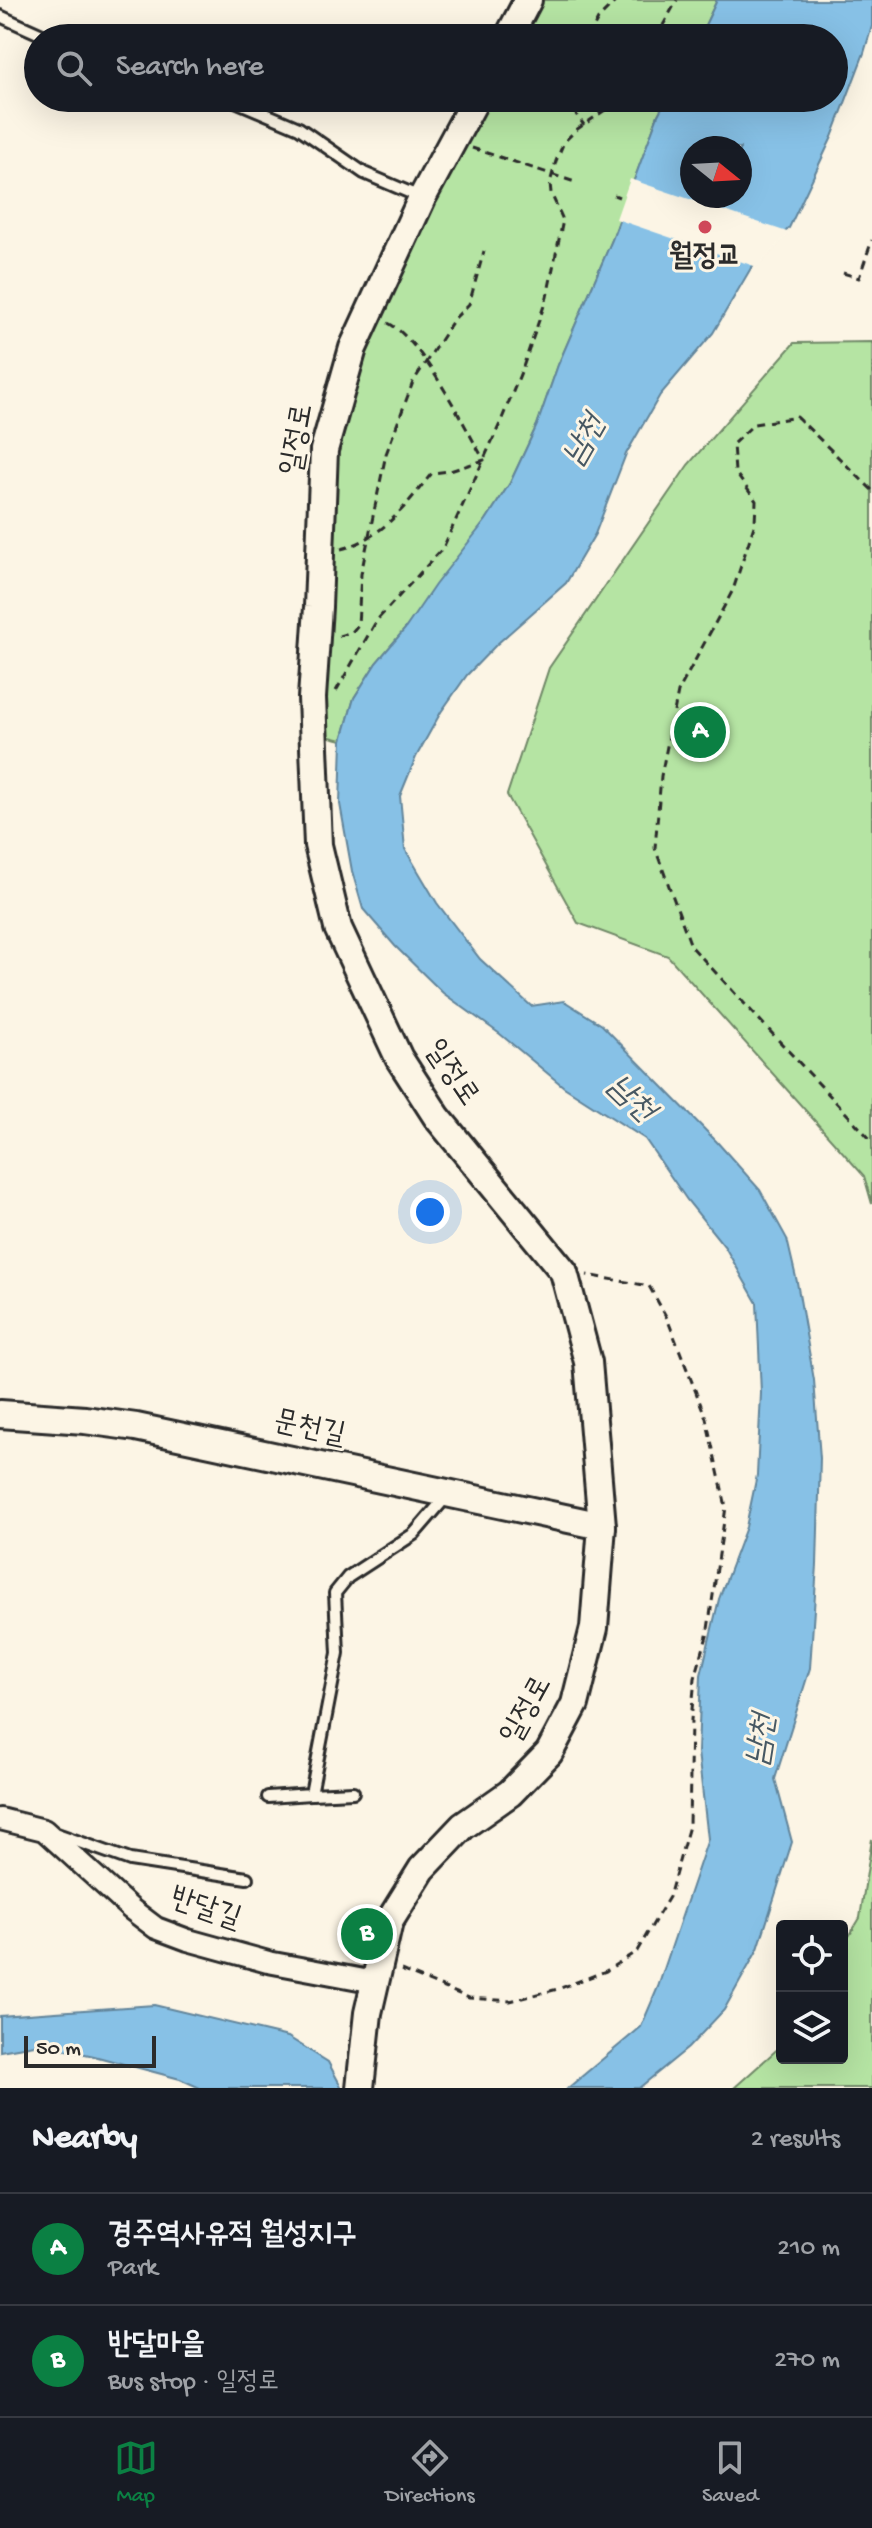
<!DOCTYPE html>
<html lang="en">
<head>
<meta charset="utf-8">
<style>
	:root { --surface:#171b24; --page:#20242c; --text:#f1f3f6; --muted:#9ea1a6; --line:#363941; --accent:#0b8043 }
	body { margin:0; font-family:"Gochi Hand","Poor Story",sans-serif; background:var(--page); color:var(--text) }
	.controls { position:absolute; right:24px; bottom:24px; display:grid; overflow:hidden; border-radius:8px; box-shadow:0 8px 32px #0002 }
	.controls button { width:72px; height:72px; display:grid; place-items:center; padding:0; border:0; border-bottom:2px solid var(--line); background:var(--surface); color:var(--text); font:40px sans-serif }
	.compass { position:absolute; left:680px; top:136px; width:72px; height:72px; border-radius:50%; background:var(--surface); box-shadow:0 8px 32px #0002; rotate:108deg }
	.scale { position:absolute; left:24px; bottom:20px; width:132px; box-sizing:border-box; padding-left:8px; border:4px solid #2b2b2b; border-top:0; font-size:22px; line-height:28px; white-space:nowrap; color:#2b2b2b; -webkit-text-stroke:6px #fcf5e5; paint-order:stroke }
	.you { position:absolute; left:430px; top:1212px; width:28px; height:28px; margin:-20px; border:6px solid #fff; border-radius:50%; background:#1a73e8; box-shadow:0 0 0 12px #1a73e833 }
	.badge { display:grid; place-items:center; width:52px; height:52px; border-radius:50%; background:var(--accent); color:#fff; font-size:26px; font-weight:700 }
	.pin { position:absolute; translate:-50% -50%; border:4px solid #fff; box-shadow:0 2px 8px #0006 }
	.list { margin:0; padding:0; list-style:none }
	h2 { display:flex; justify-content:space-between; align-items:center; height:104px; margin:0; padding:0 32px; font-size:34px }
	h2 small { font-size:26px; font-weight:400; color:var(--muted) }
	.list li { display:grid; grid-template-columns:52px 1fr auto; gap:24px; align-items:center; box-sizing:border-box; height:112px; padding:0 32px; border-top:2px solid var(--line) }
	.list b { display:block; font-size:30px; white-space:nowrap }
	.list p { margin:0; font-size:26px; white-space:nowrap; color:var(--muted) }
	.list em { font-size:26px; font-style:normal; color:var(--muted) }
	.icon { flex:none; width:44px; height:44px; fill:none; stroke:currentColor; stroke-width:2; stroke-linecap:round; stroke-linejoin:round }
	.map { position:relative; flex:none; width:872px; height:2088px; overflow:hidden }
	.search { position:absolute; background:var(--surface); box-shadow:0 8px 32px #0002; left:24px; right:24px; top:24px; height:88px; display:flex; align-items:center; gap:20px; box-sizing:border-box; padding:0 28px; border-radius:44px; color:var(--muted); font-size:30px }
	.sheet { height:328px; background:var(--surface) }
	nav { display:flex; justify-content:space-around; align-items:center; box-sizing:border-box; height:112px; border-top:2px solid var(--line); background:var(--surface); font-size:22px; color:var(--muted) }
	nav a { display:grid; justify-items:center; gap:4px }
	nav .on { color:var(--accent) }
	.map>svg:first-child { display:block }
	.green { fill:#b5e4a3; stroke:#708867; stroke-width:2 }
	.water { fill:#87c1e6; stroke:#62859b; stroke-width:2; fill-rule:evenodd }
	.pier { fill:#fcf5e5 }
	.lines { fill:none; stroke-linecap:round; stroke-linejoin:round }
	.service-casing { stroke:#2b2b2b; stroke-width:16 }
	.minor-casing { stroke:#2b2b2b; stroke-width:26 }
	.tertiary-casing { stroke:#2b2b2b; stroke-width:32 }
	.path { stroke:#2b2b2b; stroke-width:3; stroke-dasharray:8 6; stroke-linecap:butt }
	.service { stroke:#fcf5e5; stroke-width:10 }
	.minor { stroke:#fcf5e5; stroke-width:20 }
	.tertiary { stroke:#fcf5e5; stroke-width:26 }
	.poi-dot { fill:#d1495b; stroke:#fcf5e5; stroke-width:3 }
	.labels { text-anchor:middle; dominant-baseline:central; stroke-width:6; stroke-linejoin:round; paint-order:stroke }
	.poi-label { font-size:30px; font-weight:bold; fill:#2b2b2b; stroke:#fcf5e5 }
	.street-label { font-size:30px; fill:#2b2b2b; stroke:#fcf5e5 }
	.water-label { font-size:32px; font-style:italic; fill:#475863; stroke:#fcf5e5 }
</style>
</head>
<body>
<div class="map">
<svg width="872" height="2088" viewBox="0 0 872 2088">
	<rect width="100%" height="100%" fill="#fcf5e5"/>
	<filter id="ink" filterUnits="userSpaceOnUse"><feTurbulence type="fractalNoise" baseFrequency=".0125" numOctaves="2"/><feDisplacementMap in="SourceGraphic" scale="16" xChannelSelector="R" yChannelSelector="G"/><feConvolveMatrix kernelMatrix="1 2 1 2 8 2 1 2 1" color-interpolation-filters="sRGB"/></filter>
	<g filter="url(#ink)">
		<!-- green -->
		<g class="green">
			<path d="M526 0H717L699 38H506Z"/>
			<path d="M475 98H667L658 115 612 240 558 365 537 425 510 483 486 520 405 629 376 663 354 698 342 740 314 733 324 449 353 348Z"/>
			<path d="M872 342V1204L864 1176 668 956 578 923 507 795 549 668 688 465 794 343Z"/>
			<path d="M872 1839V2088H734L782 2045V2058H842V1948L860 1918Z"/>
		</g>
		<!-- water -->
		<g class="water">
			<path d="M717 0H872V26L864 53 832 137 789 228 751 268 713 333 660 395 626 454 595 534 566 583 497 644 467 675 441 712 416 757 400 796 405 849 437 903 480 959 531 1006 564 1001 602 1025 717 1142 760 1190 787 1239 797 1282 814 1380 820 1458 817 1565 810 1668 775 1779 792 1842 758 1949 724 2010 688 2048 639 2088H568L641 2027 658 1987 708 1839 698 1752 701 1675 719 1599 746 1527 757 1475 761 1393 757 1303 725 1247 687 1200 645 1139 564 1087 500 1034 443 993 395 946 363 909 352 871 340 804 342 740 354 698 376 663 405 629 435 585 486 520 510 483 537 425 558 365 612 240 658 115 667 98H834V38H699ZM692 148H740V196H692Z"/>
			<path d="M154 2005 288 2037 328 2062 342 2088H200L180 2079 94 2056 40 2044 0 2051V2016Z"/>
		</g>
		<!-- pier -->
		<path class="pier" d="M630 179 790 233 757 267 616 219Z"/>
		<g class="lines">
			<defs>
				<g id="service">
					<path d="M0 16 49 38"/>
					<path d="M228 98 299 128 364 173 420 197"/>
					<path d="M311 1794 353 1792"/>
					<path d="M268 1797 311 1794 338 1653 335 1593 348 1577 414 1534 446 1497"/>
					<path d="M57 1834 130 1860 247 1878"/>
				</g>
				<path id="minor" d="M0 1819 44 1830 131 1909 156 1928 188 1940 268 1962 375 1982"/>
				<g id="tertiary">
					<path d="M508 38 528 0"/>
					<path d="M0 1414 85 1420 136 1427 602 1526"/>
					<path d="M360 2088 368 2013 389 1922 422 1869 463 1826 510 1793 549 1753 575 1704 594 1628 602 1526 588 1362 564 1272 437 1117 399 1058 338 928 318 845 312 698 318 607 324 450 353 348 422 198 476 98"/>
				</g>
			</defs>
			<!-- service casing -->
			<use href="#service" class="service-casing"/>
			<!-- minor casing -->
			<use href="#minor" class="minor-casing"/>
			<!-- tertiary casing -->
			<use href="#tertiary" class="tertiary-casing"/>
			<!-- path -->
			<g class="path">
				<path d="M588 38 598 19 617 0"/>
				<path d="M656 38 677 0"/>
				<path d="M566 98V101L584 125"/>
				<path d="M472 148 575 182"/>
				<path d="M614 195 619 197"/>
				<path d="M843 273 859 278 872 240"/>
				<path d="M872 490 797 417 754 424 733 444 735 472 756 501 755 523 733 590 678 692 661 776 655 848 691 946 872 1141"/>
				<path d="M341 549C382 539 407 504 432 473L450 471 484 460C463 424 423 341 388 323"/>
				<path d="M339 636 352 632 358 625 361 574 386 454 413 382 454 319 469 304 484 251"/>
				<path d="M336 691 377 620 443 548 499 426 523 367 547 297 563 220 551 193 550 183 556 161 564 142 576 130 608 108 618 98"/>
				<path d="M401 1970 469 1998 510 2001 558 1989 606 1971 637 1951 669 1897 689 1826 691 1720 695 1678 707 1636 726 1507 706 1418 667 1318 649 1286 587 1275"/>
			</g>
			<!-- service -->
			<use href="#service" class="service"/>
			<!-- minor -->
			<use href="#minor" class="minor"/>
			<!-- tertiary -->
			<use href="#tertiary" class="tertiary"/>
		</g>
	</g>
	<!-- markers -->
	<circle class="poi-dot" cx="705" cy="227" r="8"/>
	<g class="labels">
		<!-- poi labels -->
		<g class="poi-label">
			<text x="705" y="258">월정교</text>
		</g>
		<!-- street labels -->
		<g class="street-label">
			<text transform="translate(299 440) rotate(-80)">일정로</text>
			<text transform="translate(450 1074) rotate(56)">일정로</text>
			<text transform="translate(309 1430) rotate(12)">문천길</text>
			<text transform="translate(528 1711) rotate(-61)">일정로</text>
			<text transform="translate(205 1910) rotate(19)">반달길</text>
		</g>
		<!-- water labels -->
		<g class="water-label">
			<text transform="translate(586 441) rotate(-60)">남천</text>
			<text transform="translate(630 1100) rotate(44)">남천</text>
			<text transform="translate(763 1740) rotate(-81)">남천</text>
		</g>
	</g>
</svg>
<div class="controls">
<button><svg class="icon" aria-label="locate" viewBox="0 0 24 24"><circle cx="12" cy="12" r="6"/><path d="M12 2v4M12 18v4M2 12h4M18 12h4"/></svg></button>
<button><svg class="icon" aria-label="layers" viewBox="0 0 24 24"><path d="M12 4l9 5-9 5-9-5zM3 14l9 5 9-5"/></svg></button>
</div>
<svg class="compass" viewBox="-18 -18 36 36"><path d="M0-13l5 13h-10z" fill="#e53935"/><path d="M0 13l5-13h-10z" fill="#9ea1a6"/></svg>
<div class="scale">50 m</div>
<div class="you"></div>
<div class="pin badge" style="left:700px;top:732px">A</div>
<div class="pin badge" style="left:367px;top:1934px">B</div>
<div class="search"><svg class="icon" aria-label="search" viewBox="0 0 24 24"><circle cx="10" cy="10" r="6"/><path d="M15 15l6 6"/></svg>Search here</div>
</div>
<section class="sheet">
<h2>Nearby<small>2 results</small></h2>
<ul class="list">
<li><span class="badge">A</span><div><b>경주역사유적 월성지구</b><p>Park</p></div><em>210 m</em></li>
<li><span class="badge">B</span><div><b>반달마을</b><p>Bus stop · 일정로</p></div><em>270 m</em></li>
</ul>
</section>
<nav>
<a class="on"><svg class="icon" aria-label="map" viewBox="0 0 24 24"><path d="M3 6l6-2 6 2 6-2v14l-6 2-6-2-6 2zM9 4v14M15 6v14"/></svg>Map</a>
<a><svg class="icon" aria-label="directions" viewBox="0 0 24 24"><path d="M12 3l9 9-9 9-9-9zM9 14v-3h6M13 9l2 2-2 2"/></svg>Directions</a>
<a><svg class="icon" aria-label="saved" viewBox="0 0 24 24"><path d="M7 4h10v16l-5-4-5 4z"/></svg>Saved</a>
</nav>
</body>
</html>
